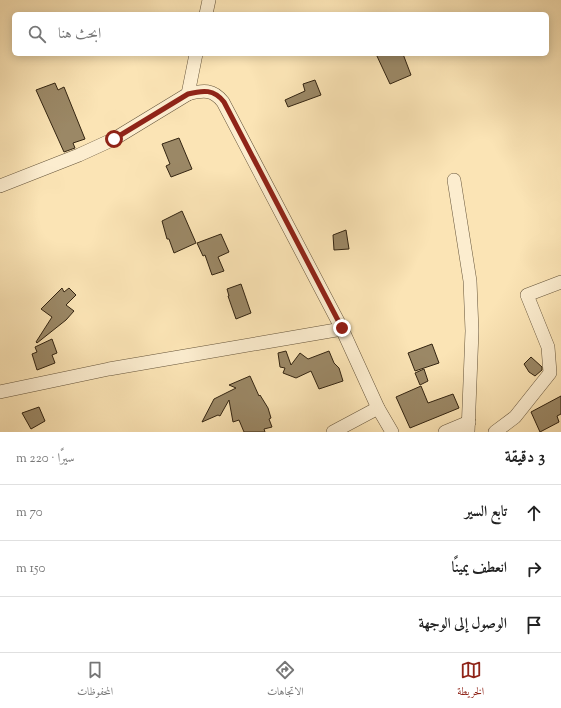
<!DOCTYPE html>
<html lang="ar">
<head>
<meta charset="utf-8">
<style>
	:root { --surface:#fff; --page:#f6f6f6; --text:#222; --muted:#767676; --line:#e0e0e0; --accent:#8f2418 }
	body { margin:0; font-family:"Sorts Mill Goudy",Amiri,serif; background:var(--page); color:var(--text); direction:rtl }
	.stop { position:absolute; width:12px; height:12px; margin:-9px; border:3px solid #8f2418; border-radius:50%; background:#fff }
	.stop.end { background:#8f2418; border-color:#fff; box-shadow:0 1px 4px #0008 }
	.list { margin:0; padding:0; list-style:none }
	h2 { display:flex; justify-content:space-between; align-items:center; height:52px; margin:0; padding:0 16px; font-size:17px }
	h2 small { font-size:13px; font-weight:400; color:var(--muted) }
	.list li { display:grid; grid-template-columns:26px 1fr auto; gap:12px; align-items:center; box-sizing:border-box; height:56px; padding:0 16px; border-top:1px solid var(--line) }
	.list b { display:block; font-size:15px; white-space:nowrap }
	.list em { font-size:13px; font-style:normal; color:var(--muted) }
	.icon { flex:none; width:22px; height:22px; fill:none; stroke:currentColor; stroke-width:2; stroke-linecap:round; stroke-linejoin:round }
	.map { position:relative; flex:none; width:561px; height:432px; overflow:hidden; direction:ltr }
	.search { position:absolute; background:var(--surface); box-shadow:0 2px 10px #0003; left:12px; right:12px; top:12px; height:44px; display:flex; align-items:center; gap:10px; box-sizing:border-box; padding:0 14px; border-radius:6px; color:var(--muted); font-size:15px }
	.sheet { height:220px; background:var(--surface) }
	nav { display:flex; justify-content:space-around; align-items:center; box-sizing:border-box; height:56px; border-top:1px solid var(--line); background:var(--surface); font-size:11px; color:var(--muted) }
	nav a { display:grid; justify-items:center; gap:2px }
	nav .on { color:var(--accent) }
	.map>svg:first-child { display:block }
	.building { fill:#9b8866; stroke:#332411 }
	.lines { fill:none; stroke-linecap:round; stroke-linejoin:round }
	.minor-casing { stroke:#65543a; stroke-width:14 }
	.minor { stroke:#fcedcf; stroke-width:13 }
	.route { stroke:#8f2418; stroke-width:5 }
</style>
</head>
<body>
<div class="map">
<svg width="561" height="432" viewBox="0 0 561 432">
	<rect width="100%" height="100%" fill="#fbe4b5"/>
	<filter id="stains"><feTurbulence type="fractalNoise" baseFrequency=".005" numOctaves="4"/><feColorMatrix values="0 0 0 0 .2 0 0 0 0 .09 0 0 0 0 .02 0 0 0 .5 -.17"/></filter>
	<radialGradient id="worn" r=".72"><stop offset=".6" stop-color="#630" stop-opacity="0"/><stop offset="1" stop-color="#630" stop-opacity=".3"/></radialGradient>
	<!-- building -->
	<g class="building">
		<path d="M376 54H403L411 75 390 84Z"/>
		<path d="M315 80 321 95 288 107 285 100 305 91 303 84Z"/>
		<path d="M55 83 58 90 64 87 85 139 73 143 75 148 64 152 36 90Z"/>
		<path d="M179 138 192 169 171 177 166 166 170 164 162 144Z"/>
		<path d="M182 211 196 243 174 253 169 239H167L162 221Z"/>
		<path d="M346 230 349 249 334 250 333 235Z"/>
		<path d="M221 234 229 252 218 257 224 271 212 275 205 255 203 256 197 243Z"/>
		<path d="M241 284 251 313 236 319 228 296H229L227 289Z"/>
		<path d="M62 288 64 292 69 288 76 295 66 305 74 311 66 320 37 343 36 342 52 317 41 309Z"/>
		<path d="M52 339 57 353 52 355 55 363 37 370 32 354 37 352 35 347Z"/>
		<path d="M432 344 439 363 415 371 408 353Z"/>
		<path d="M286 351 291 365 300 353 308 359 329 351 334 363 339 368 343 381 319 389 311 371 296 378 283 373 285 368 280 367 278 353Z"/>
		<path d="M531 357 542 367V370L535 376 529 372 524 364Z"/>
		<path d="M424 369 428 381 420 385 415 373Z"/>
		<path d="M250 376 259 396 260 395 268 408 271 418 269 419 272 427 264 429 265 432H244L239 420 233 422 229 400 220 416 218 415 202 422 214 399 236 388 229 385Z"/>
		<path d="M421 386 428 403 453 394 459 408 410 428 396 397Z"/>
		<path d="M561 396V414L557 416 559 422 540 432 531 412Z"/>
		<path d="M39 407 45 421 31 429 22 413Z"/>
	</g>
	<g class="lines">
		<defs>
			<g id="minor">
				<path d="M206 14 209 0"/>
				<path d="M188 94 196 54"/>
				<path d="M454 180 470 281 472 331 468 432"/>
				<path d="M0 186 79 155 114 139 188 94C203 90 213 89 223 102L342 329 378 408 392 432"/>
				<path d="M0 392 109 369 342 329"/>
				<path d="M333 432 378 408"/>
				<path d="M445 432 469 422"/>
				<path d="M495 432 515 417 550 373 548 347 527 295 561 282"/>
			</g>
		</defs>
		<!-- minor casing -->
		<use href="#minor" class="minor-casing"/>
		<!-- minor -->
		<use href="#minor" class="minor"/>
	</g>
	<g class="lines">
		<!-- route -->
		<path class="route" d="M114 139 188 94C203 90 214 89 224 102L342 328"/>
	</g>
	<rect width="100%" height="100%" filter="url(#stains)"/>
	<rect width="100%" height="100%" fill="url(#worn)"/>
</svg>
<div class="stop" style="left:114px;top:139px"></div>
<div class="stop end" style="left:342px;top:328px"></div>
<div class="search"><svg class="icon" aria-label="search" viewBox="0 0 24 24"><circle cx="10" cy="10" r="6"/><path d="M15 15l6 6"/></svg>ابحث هنا</div>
</div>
<section class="sheet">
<h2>3 دقيقة<small>سيرًا · 220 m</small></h2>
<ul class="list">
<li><svg class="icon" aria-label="ahead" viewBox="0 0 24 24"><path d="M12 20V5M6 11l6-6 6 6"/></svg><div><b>تابع السير</b></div><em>70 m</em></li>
<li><svg class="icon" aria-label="right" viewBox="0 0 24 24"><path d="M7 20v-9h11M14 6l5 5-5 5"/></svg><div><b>انعطف يمينًا</b></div><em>150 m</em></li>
<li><svg class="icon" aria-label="arrive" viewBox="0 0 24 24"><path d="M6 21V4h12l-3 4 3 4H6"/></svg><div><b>الوصول إلى الوجهة</b></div></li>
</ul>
</section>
<nav>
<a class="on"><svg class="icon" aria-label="map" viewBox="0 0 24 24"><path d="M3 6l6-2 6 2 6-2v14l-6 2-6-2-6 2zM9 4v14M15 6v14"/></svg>الخريطة</a>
<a><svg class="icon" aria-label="directions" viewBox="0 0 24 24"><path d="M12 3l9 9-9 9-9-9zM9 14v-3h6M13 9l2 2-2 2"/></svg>الاتجاهات</a>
<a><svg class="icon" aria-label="saved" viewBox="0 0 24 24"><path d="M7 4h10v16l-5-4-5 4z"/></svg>المحفوظات</a>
</nav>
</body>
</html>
